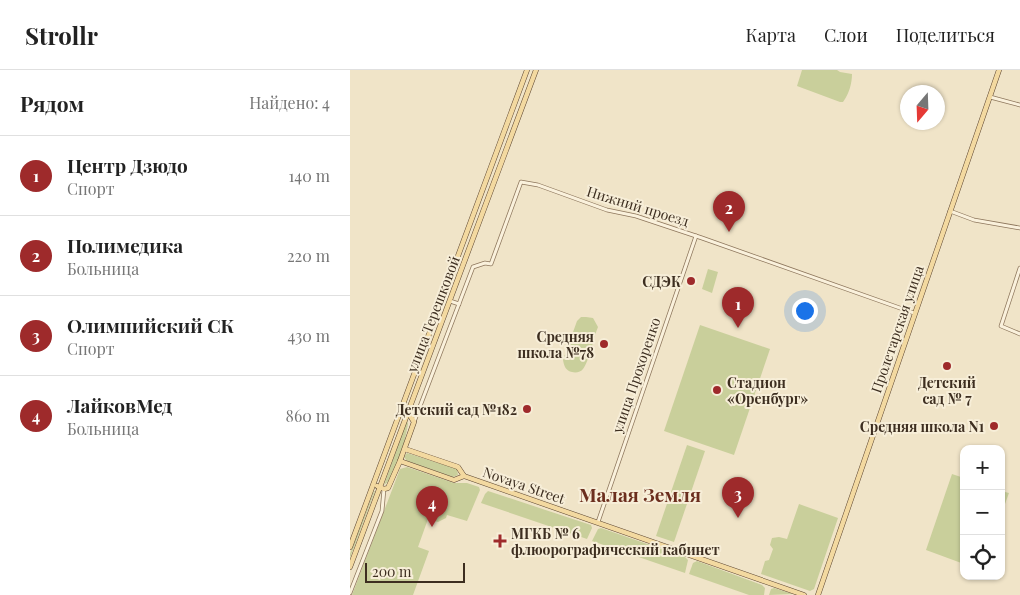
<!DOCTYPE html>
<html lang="ru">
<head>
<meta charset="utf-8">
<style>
	:root { --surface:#fff; --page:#f6f6f6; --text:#222; --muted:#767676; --line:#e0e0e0; --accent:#9e2a2b }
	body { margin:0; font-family:"Playfair Display",serif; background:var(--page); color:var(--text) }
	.controls { position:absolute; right:15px; bottom:15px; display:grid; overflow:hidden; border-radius:10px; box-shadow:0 1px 4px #0004 }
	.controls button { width:45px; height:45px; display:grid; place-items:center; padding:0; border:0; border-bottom:1px solid var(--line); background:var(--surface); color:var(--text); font:25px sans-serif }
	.compass { position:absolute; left:550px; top:15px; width:45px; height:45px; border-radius:50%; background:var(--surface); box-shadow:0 1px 4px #0004; rotate:199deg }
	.scale { position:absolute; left:15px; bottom:12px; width:100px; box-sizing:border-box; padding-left:5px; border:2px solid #3d2e20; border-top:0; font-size:14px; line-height:18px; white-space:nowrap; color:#3d2e20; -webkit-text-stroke:4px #f7eed8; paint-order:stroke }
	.you { position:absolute; left:454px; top:240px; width:18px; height:18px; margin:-12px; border:4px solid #fff; border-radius:50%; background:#1a73e8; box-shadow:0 0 0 8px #1a73e833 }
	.badge { display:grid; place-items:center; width:32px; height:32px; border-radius:50%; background:var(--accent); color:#fff; font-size:16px; font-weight:700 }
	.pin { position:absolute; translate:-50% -41px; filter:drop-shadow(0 1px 2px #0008) }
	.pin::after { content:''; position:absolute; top:26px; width:18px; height:15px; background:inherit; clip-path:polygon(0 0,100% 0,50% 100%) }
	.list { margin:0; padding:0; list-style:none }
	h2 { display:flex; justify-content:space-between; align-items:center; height:65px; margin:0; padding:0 20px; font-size:21px }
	h2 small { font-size:16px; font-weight:400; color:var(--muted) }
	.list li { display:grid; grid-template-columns:32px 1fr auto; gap:15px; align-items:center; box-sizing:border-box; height:80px; padding:0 20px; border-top:1px solid var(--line) }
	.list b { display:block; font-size:19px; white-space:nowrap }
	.list p { margin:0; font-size:16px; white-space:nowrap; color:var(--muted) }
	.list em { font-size:16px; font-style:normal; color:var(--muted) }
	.icon { flex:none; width:28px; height:28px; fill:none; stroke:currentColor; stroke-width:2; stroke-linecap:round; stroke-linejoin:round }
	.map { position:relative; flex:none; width:670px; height:525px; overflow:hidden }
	header { display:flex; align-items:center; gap:30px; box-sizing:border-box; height:70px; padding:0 25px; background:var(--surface); border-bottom:1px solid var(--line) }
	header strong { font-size:24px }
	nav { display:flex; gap:28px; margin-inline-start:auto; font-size:18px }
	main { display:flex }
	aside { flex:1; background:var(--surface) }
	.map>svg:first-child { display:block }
	.green { fill:#c9cf9b }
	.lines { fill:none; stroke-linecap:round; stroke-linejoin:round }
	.minor-casing { stroke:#8d765c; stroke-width:4.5 }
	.major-casing { stroke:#5b4430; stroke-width:5.5 }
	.minor { stroke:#faf1dc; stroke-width:3 }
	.major { stroke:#f3d9a0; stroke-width:4.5 }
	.poi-dot { fill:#9e2a2b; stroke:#f7eed8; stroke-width:2 }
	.labels { text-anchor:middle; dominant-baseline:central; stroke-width:4; stroke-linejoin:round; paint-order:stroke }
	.street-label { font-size:14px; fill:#3d2e20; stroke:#f7eed8 }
	.poi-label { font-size:14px; font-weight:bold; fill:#3d2e20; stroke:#f7eed8; text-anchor:end }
	.district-label { font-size:19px; font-weight:bold; fill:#6b2e1e; stroke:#f7eed8 }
</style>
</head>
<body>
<header>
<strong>Strollr</strong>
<nav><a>Карта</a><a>Слои</a><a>Поделиться</a></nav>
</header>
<main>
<aside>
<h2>Рядом<small>Найдено: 4</small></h2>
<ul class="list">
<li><span class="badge">1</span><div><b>Центр Дзюдо</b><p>Спорт</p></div><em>140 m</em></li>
<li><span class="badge">2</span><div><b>Полимедика</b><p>Больница</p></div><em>220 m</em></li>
<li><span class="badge">3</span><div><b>Олимпийский СК</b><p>Спорт</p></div><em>430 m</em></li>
<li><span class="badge">4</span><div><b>ЛайковМед</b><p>Больница</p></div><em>860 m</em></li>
</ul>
</aside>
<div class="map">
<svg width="670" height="525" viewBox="0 0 670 525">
	<rect width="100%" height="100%" fill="#f0e4c8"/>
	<!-- green -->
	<g class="green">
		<path d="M452 0H487L490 2 502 4C502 13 499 24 493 32H490L447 16Z"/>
		<path d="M358 199 368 202 362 223 352 219Z"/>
		<path d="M231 247H236L243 248 248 257C244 266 239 292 233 299 231 302 226 303 222 302 216 301 214 296 213 290L227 251Z"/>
		<path d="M350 255 420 279 384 385 314 361Z"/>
		<path d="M57 350 58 354C55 370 48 406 34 415Z"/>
		<path d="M337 375 355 381 324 472 306 466Z"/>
		<path d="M57 383 104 398 107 399 108 405 103 407 57 391 54 387Z"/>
		<path d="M57 397 104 413H117L129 417 130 420 117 451 97 445 96 448 88 452 78 449 68 477 79 481 63 525H2L50 399Z"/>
		<path d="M602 404 614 408V494L576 480Z"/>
		<path d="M24 421H25L0 488V484Z"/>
		<path d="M138 421 241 455 242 458 237 469 131 433 135 424Z"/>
		<path d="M651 421 659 423 651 445Z"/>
		<path d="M449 434 488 448 464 519 460 521 411 504 415 491 419 490 423 479 420 475 422 468 429 467 437 469Z"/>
		<path d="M251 458 335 487 338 490 335 503 242 471 248 459Z"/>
		<path d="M347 491 412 515 415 518 414 525H399L339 504 343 493Z"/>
		<path d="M424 518 443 524 419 525 421 519Z"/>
	</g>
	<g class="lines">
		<defs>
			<g id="minor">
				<path d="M640 27 670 35"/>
				<path d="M600 141 624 150 670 158"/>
				<path d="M670 198 651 256 670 264"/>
				<path d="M100 231 109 234"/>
				<path d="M64 352 123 197 135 193 141 194 171 112 188 115 257 140 286 146 352 168 564 243"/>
				<path d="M248 452 346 166"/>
				<path d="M0 523 32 441 34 419"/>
			</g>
			<g id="major">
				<path d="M55 379 108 397 114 406 454 525"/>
				<path d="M50 391 104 410 114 406"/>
				<path d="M27 416 34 419 38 418 50 391 64 352 58 342"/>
				<path d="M0 477 177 0"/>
				<path d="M0 497 186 0"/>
				<path d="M468 525 649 0"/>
			</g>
		</defs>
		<!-- minor casing -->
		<use href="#minor" class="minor-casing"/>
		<!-- major casing -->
		<use href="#major" class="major-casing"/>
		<!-- minor -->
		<use href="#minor" class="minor"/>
		<!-- major -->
		<use href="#major" class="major"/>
	</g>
	<!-- markers -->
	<g class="poi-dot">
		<circle cx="341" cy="211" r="5"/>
		<circle cx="254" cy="274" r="5"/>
		<circle cx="597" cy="296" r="5"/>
		<circle cx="367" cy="320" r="5"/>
		<circle cx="177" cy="339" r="5"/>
		<circle cx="644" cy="356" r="5"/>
		<path d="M147.5 463.5h5v5h5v5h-5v5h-5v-5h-5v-5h5z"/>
	</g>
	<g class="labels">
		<!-- street labels -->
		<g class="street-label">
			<text transform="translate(288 136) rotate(17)">Нижний проезд</text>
			<text transform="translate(83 244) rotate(-69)">улица Терешковой</text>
			<text transform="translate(547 259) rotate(-71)">Пролетарская улица</text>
			<text transform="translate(286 305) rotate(-71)">улица Прохоренко</text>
			<text transform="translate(174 415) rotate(19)">Novaya Street</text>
		</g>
		<!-- poi labels -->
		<g class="poi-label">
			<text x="331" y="211">СДЭК</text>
			<text x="244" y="266">Средняя<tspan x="244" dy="16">школа №78</tspan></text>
			<text x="377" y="312" text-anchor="start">Стадион<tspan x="377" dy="16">«Оренбург»</tspan></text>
			<text x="597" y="312" text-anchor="middle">Детский<tspan x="597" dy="16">сад № 7</tspan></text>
			<text x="167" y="339">Детский сад №182</text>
			<text x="634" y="356">Средняя школа N1</text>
			<text x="161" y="463" text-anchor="start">МГКБ № 6<tspan x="161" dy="16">флюорографический кабинет</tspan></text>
		</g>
		<!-- district labels -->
		<g class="district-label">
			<text x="290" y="424">Малая Земля</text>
		</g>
	</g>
</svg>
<div class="controls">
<button>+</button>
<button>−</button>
<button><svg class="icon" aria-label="locate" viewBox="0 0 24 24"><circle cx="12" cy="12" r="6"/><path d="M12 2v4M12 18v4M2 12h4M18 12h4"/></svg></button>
</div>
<svg class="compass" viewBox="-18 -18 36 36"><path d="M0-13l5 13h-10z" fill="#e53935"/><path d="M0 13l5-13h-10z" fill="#767676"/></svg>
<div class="scale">200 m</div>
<div class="you"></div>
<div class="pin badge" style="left:388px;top:258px">1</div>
<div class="pin badge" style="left:379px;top:162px">2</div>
<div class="pin badge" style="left:388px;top:448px">3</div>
<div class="pin badge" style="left:82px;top:457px">4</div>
</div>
</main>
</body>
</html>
